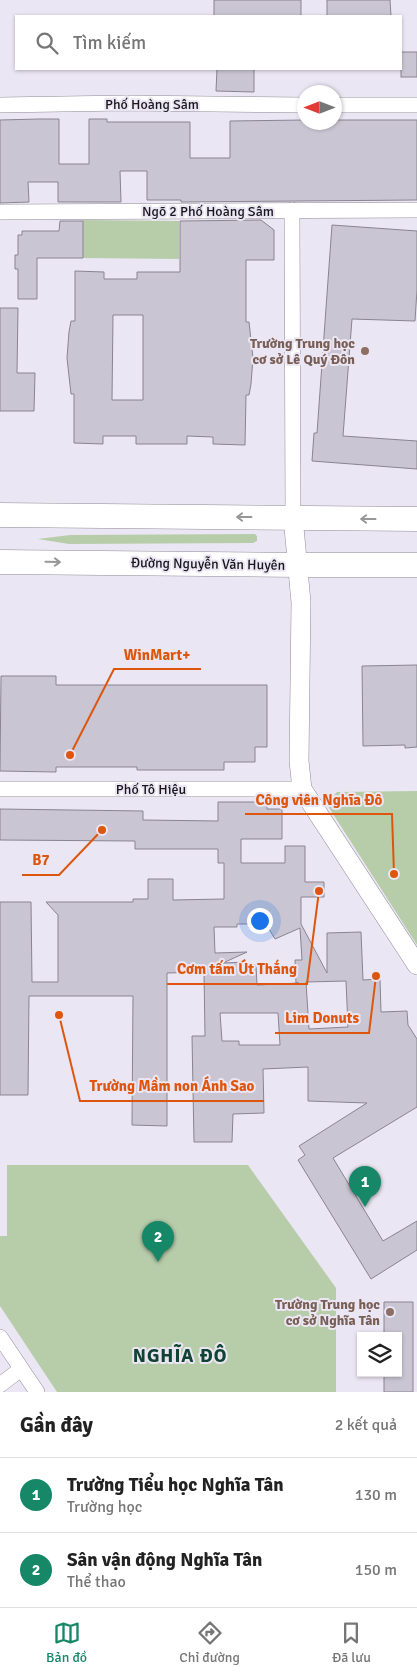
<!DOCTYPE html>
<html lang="vi">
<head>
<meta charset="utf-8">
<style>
	:root { --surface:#fff; --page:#f2f2f2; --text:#222; --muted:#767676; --line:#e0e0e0; --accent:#168868 }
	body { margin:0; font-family:Signika,sans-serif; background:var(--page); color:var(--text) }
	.controls { position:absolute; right:15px; bottom:15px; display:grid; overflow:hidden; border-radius:0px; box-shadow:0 1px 4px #0004 }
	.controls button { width:45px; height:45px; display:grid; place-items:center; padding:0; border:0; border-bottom:1px solid var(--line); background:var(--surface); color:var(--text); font:25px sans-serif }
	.compass { position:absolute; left:297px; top:85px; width:45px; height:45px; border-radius:50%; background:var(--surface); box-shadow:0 1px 4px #0004; rotate:270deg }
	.you { position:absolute; left:259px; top:920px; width:18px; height:18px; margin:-12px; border:4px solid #fff; border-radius:50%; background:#1a73e8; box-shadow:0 0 0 8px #1a73e833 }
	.badge { display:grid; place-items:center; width:32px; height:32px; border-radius:50%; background:var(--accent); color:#fff; font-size:16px; font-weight:700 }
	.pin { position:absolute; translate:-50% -41px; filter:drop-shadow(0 1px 2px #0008) }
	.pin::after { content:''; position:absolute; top:26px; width:18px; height:15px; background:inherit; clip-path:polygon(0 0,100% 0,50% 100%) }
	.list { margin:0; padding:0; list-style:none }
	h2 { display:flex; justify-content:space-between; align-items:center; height:65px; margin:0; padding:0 20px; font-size:21px }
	h2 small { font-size:16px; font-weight:400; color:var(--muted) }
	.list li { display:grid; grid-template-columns:32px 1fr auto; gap:15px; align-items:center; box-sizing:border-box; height:75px; padding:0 20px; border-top:1px solid var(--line) }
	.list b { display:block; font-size:19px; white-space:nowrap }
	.list p { margin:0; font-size:16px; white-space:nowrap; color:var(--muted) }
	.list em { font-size:16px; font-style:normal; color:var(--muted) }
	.icon { flex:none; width:28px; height:28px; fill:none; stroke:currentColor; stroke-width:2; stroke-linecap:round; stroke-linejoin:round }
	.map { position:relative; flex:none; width:417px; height:1392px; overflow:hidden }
	.search { position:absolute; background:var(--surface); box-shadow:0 1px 4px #0004; left:15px; right:15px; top:15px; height:55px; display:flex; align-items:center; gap:12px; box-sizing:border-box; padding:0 18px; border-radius:0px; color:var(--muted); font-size:19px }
	.sheet { height:215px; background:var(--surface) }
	nav { display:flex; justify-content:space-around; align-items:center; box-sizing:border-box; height:70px; border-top:1px solid var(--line); background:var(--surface); font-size:14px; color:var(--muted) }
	nav a { display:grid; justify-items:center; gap:2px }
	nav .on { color:var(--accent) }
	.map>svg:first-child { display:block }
	.green { fill:#b7cdaa }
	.building { fill:#cac5d2; stroke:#898490; fill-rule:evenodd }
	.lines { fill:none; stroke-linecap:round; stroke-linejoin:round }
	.minor-casing { stroke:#908b97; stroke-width:16 }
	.tertiary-casing { stroke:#908b97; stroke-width:20 }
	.primary-casing { stroke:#908b97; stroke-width:25 }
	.minor { stroke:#fff; stroke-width:15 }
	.tertiary { stroke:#fff; stroke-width:19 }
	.primary { stroke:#fff; stroke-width:24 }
	.oneway { stroke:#979698 }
	.education-dot { fill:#8d6e63; stroke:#ebe6f3; stroke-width:2 }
	.labels { text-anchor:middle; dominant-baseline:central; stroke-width:4; stroke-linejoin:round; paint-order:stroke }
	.street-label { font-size:14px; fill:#18161b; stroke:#ebe6f3 }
	.education-label { font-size:14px; font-weight:bold; fill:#785e54; stroke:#ebe6f3; text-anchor:end }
	.district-label { font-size:19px; font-weight:bold; letter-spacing:1px; fill:#114333; stroke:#ebe6f3 }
	.leader { fill:none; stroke:#de560d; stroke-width:2 }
	.callout-dot { fill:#de560d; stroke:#ebe6f3; stroke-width:2 }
	.callout-label { font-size:15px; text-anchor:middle; font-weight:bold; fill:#de560d; stroke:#ebe6f3; stroke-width:4; stroke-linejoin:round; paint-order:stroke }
</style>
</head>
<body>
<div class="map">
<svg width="417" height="1392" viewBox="0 0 417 1392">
	<rect width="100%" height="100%" fill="#ebe6f3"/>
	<!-- green -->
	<g class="green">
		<path d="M83 220 179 221V259L83 258Z"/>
		<path d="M255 534 257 536V541L253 543 69 544 38 539 70 535Z"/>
		<path d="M417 791V945L326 803 337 792Z"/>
		<path d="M7 1165H248L336 1288V1392H57L0 1306V1236H7Z"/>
	</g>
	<!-- building -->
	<g class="building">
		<rect x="214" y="0" width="87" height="16"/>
		<path d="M327 0H390L391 16H327Z"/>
		<rect x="401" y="52" width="16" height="25"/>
		<path d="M217 69H254V92L216 91Z"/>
		<path d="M39 119H59V164H89V119H107V122H190V158H230V121L304 120V122H334V120H417V200L181 202V200H147V171H120L121 202H58V182H28L29 202 0 203V120Z"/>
		<path d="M261 220 274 230V260H246V322H249L253 358 251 384 249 395H246L245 445 213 444V437L187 436V444H136V436H103V444L74 443V394H71L67 358 69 332 71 321H75V271L104 272V279H137V272H180V221ZM113 315H143V400H112Z"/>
		<path d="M60 221H83V258H37V299H18V269H15V255H18V235H22V231H59Z"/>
		<path d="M332 225 417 231V290L415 321 352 319 343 436 417 441V469L312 461 314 433H317Z"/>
		<path d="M0 308H18L17 373H35L34 411H0Z"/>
		<path d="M417 665V747L405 748V745L363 746 362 666Z"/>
		<path d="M1 676H56V685H267V747H255V762H224V770H137V767H56V772L0 771Z"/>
		<path d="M218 802H267V809H282V839H241V863H285V846H305V882H324V897H301V924L327 973V933L361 932 363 980 380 979 381 1012 407 1011 408 1025 417 1039V1107L333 1158 383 1241 417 1221V1250L371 1279 298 1160 305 1155 299 1146 367 1103 308 1101V1067L263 1069 264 1113 233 1114 232 1142H194L192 1036H205L204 972 167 973V1126L132 1125 133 996H29L28 1095H0V902H31L32 982H58V915L46 902H133V899H148V879H173V900L224 899V863H218V849H135V841L0 840V809L143 811V820L218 821ZM237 924H266L275 939 300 928 302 960H295L296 983H299L257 985 256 965H246V962L223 963 247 952 215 953 214 927H237ZM346 981 348 1027 309 1029 306 982ZM220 1013H278L280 1045H239V1041H222Z"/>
		<path d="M384 1302H413V1392H384V1373H398V1336H384Z"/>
	</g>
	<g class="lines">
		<defs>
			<g id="minor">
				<path d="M0 105 125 103 304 105"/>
				<path d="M334 105H417"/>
				<path d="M292 210 293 517"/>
				<path d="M0 212 417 210"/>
				<path d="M0 789H302"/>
				<path d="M0 1337 37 1392"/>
				<path d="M0 1385 21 1369"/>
			</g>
			<path id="tertiary" d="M293 517 301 602 299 761 302 789 417 965"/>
			<g id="primary">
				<path d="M0 515 417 519"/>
				<path d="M0 562 298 565H417"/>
			</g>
		</defs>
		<!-- minor casing -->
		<use href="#minor" class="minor-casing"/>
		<!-- tertiary casing -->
		<use href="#tertiary" class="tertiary-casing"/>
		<!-- primary casing -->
		<use href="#primary" class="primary-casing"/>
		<!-- minor -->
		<use href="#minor" class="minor"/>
		<!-- tertiary -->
		<use href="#tertiary" class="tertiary"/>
		<!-- primary -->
		<use href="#primary" class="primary"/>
	</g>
	<!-- one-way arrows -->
	<defs><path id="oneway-shaft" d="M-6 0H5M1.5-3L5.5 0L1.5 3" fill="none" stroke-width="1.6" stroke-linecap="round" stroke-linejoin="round" transform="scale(1.25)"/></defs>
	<g class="oneway">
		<use href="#oneway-shaft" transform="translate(244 517) rotate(-180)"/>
		<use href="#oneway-shaft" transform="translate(368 519) rotate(-180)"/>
		<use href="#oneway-shaft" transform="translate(53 562) rotate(1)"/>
	</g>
	<!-- markers -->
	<g class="education-dot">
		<circle cx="365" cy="351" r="5"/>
		<circle cx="390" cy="1312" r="5"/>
	</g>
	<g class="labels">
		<!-- street labels -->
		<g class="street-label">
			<text x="152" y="104">Phố Hoàng Sâm</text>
			<text x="208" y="211">Ngõ 2 Phố Hoàng Sâm</text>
			<text transform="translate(208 564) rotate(1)">Đường Nguyễn Văn Huyên</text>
			<text x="151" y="789">Phố Tô Hiệu</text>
		</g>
		<!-- education labels -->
		<g class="education-label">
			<text x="355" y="343">Trường Trung học<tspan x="355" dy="16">cơ sở Lê Quý Đôn</tspan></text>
			<text x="380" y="1304">Trường Trung học<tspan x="380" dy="16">cơ sở Nghĩa Tân</tspan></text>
		</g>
		<!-- district labels -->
		<g class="district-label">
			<text x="180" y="1356">NGHĨA ĐÔ</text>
		</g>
	</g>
	<!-- callouts -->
	<path class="leader" d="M70 755L114 669H201M394 874L392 814H245M102 830L59 875H22M319 891L307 984H167M376 976L369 1033H275M59 1015L80 1101H264"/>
	<g class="callout-dot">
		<circle cx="70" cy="755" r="5"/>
		<circle cx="394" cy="874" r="5"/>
		<circle cx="102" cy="830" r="5"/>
		<circle cx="319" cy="891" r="5"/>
		<circle cx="376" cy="976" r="5"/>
		<circle cx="59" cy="1015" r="5"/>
	</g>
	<g class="callout-label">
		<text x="157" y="660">WinMart+</text>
		<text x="319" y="805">Công viên Nghĩa Đô</text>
		<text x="41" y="865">B7</text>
		<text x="237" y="974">Cơm tấm Út Thắng</text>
		<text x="322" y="1023">Lim Donuts</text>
		<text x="172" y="1091">Trường Mầm non Ánh Sao</text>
	</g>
</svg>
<div class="controls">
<button><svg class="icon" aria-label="layers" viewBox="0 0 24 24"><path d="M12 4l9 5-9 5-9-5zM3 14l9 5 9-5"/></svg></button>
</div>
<svg class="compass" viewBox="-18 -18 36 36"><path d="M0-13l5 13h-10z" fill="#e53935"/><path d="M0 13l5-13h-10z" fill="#767676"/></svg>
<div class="you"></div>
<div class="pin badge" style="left:365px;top:1207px">1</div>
<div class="pin badge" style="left:158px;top:1262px">2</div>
<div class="search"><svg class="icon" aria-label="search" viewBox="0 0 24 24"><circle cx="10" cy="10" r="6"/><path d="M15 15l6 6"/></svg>Tìm kiếm</div>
</div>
<section class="sheet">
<h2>Gần đây<small>2 kết quả</small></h2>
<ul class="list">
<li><span class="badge">1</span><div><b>Trường Tiểu học Nghĩa Tân</b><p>Trường học</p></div><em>130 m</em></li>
<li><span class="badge">2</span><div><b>Sân vận động Nghĩa Tân</b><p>Thể thao</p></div><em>150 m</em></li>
</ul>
</section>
<nav>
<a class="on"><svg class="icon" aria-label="map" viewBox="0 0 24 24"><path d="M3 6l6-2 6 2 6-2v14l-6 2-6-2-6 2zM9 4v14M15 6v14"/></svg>Bản đồ</a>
<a><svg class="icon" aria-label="directions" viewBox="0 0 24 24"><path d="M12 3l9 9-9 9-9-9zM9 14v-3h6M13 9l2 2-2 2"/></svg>Chỉ đường</a>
<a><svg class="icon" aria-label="saved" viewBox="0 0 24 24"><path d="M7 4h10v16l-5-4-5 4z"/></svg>Đã lưu</a>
</nav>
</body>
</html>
